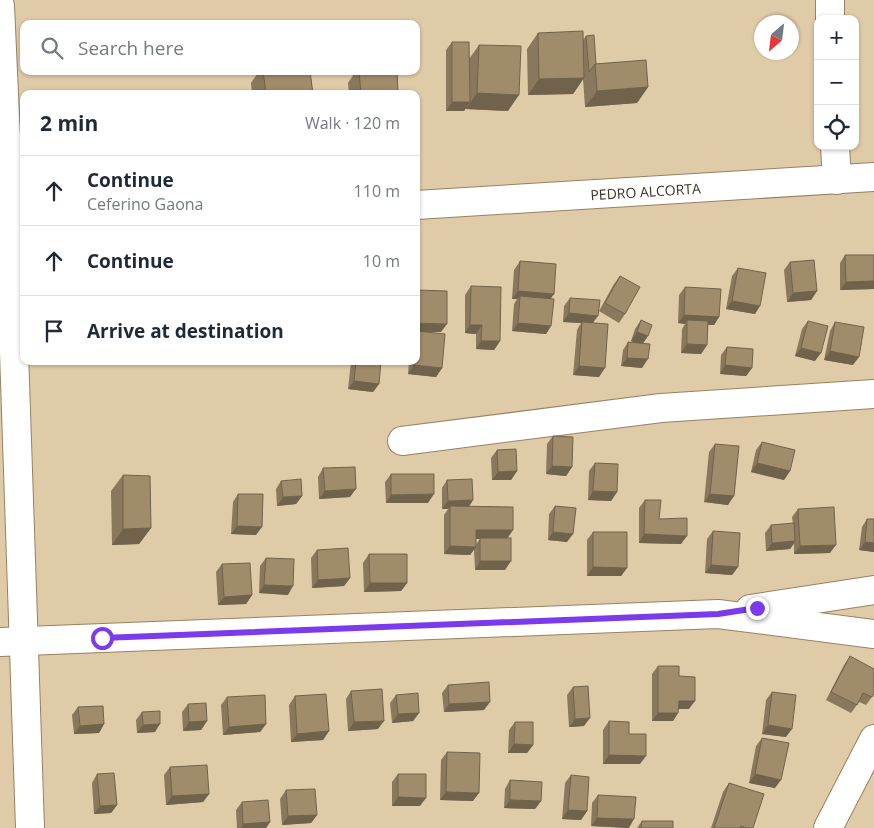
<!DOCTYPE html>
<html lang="en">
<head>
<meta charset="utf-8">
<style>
	:root { --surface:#fff; --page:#f2f2f3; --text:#1f2937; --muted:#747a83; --line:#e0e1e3 }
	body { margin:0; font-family:"Open Sans",sans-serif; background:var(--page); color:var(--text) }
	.controls { position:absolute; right:15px; top:15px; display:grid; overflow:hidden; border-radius:10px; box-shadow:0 1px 4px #0004 }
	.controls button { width:45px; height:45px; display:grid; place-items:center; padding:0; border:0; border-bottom:1px solid var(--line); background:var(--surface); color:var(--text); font:25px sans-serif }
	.compass { position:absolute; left:754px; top:15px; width:45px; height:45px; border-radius:50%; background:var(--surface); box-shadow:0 1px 4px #0004; rotate:208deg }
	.stop { position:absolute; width:15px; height:15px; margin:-11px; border:4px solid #7c3aed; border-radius:50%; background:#fff }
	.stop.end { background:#7c3aed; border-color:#fff; box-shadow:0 1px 5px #0008 }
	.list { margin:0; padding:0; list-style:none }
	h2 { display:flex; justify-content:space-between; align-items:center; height:65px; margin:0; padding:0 20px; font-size:21px }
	h2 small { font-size:16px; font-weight:400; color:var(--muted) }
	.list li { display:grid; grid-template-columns:32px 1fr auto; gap:15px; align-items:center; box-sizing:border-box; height:70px; padding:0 20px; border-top:1px solid var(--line) }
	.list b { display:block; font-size:19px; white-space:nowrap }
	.list p { margin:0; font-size:16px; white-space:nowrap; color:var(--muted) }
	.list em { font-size:16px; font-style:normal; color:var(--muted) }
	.icon { flex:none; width:28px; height:28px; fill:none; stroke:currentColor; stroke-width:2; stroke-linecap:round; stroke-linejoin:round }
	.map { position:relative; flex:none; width:874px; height:828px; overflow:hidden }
	.search { position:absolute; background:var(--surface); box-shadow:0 1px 4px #0004; left:20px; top:20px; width:400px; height:55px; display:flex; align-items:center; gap:12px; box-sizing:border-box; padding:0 18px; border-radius:10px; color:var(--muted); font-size:19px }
	.panel { position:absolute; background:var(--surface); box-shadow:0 1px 4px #0004; left:20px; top:90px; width:400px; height:275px; border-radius:10px }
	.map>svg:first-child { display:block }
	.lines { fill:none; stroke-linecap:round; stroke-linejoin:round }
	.minor-casing { stroke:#968262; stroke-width:30 }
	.minor { stroke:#fff; stroke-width:28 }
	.wall { fill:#8a785c; fill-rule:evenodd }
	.shaded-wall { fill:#70624b }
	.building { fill:#a08c6b; stroke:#70624b }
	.route { stroke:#7c3aed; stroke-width:6 }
	.labels { text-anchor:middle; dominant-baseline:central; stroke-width:5; stroke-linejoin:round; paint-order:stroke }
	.street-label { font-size:14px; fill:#3c3426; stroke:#e0cba8 }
</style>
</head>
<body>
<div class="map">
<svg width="874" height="828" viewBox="0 0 874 828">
	<rect width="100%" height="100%" fill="#e0cba8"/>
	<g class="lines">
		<defs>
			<g id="minor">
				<path d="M830 0V19"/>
				<path d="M0 6 9 203 30 828"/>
				<path d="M835 146 837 180"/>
				<path id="s1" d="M416 205 874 177"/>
				<path d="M402 441 661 408 874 394"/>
				<path d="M750 609 874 590"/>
				<path d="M0 642 718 614 874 634"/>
				<path d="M828 828 874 739"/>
			</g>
		</defs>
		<!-- minor casing -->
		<use href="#minor" class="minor-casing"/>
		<!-- minor -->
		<use href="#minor" class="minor"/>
	</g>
	<!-- wall -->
	<g class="wall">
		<path d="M538 33 583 40 586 36 596 64 648 87 637 103 585 107 583 79 573 94 528 95 527 49Z"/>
		<path d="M452 42 469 59 479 45 508 111 466 109V108L464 111H446V50Z"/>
		<path d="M259 71H310L313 94H252L251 83Z"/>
		<path d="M356 71H397L398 94H349L348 83Z"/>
		<path d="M845 255H874V289L840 290V263Z"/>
		<path d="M520 261 554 294 550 299 551 326 546 334 512 331 514 304 517 299H512L514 270Z"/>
		<path d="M790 262 817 291 811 300 787 302 784 270Z"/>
		<path d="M738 268 755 314 726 309 732 276Z"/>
		<path d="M620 276 625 314 619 323 599 311 614 284Z"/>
		<path d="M471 286 500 341 494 350 476 349V334L465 333V295Z"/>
		<path d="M685 287 719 317 714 325H708L707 345 701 354 681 353 682 329 685 324 678 323 679 295Z"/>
		<path d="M570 298 593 323 599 377 573 375 577 330 581 323 563 322 564 306Z"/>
		<path d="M641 320 643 343 642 368 621 366 623 350 628 342 637 343 631 341 635 329Z"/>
		<path d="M808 321 815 361 795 356 802 329Z"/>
		<path d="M835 322 853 365 824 360 830 331Z"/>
		<path d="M416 332H441H429L442 368 436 377 408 374 409 361H416Z"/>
		<path d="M727 347 752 368 746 376 720 374 721 355Z"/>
		<path d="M352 361H381L379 384 373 392 348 389 351 362Z"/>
		<path d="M553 436 572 467 566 476 546 474 547 444Z"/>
		<path d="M762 442 790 471 784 480 751 472 756 450Z"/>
		<path d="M715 444 728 505 704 502 709 452Z"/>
		<path d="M497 450 517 471 511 480H492L491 458Z"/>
		<path d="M595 463 617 492 611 501 588 500 589 471Z"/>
		<path d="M323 468 350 497 319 499 318 477Z"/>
		<path d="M391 474 428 503H386L385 482Z"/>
		<path d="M123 475 151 528 139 544 112 545 111 491Z"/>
		<path d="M447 480 473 500 469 507 508 538 505 570H475L474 549 470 555 444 554V515L448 509H442V488ZM476 539H480L476 544Z"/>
		<path d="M281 481 302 496 296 504 277 506 276 489Z"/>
		<path d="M238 494 256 535 231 534 233 502Z"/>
		<path d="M645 500 659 519 681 544 639 543V508Z"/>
		<path d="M555 506 567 542 548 540 549 514Z"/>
		<path d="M798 509 830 553 794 554V544L790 549 766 551 765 533 771 525 793 524 792 517Z"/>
		<path d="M867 519H874V552L859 550 862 527Z"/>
		<path d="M713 531 738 567 732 575 705 573 707 539Z"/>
		<path d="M593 532 627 568 621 576H587V540Z"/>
		<path d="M317 550 350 578 344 586 312 588 311 558Z"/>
		<path d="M369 554 407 583 401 591 364 592 363 563Z"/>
		<path d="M266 558 288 595 259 593 260 566Z"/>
		<path d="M222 564 252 595 246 604 218 605 216 572Z"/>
		<path d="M850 656 872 697 866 705 859 702 851 713 826 700 844 665Z"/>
		<path d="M658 666 679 676 689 709H678V713L673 721H652V674Z"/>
		<path d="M448 685 484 710 444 712 442 693Z"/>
		<path d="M573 687 584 726 569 727 567 695Z"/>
		<path d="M351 691 378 729 348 731 346 699Z"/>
		<path d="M772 692 786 737 762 734 766 700Z"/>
		<path d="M396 695 419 713 413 721 392 723 390 703Z"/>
		<path d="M295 696 329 731 323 740 291 742 289 705Z"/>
		<path d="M227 697 266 724 260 732 223 735 221 705Z"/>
		<path d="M188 704 207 721 201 730 183 731 182 712Z"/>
		<path d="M78 707 104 724 99 733 74 734 72 715Z"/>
		<path d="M142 712 155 732 137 733 136 720Z"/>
		<path d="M609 721 629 734 640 764H603V730Z"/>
		<path d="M515 722 533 745 527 753H508L509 730Z"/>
		<path d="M762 738 775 788 749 783 756 746Z"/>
		<path d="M447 752 473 801 440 800 441 760Z"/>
		<path d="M170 767 209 794 203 802 166 805 164 775Z"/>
		<path d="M97 774 117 805 111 813 94 814 92 783Z"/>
		<path d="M398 774 420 806H392V782Z"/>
		<path d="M571 775 587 811 581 820 562 819 565 783Z"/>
		<path d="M510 780 541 801 535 809 504 808 505 789Z"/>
		<path d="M729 783 753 828H711L723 792Z"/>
		<path d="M286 790 317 815 311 823 282 825 280 799Z"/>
		<path d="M598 795 629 828 591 826 592 803Z"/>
		<path d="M242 802 270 822 266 828H237L236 810Z"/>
		<path d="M642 821 641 828H637Z"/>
	</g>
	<!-- shaded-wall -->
	<g class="shaded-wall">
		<path d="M584 78 573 94 528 95 539 79Z"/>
		<path d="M648 87 637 103 585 107 597 91Z"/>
		<path d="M477 93 519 95 508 111 466 109Z"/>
		<path d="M452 102H470L464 111H446Z"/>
		<path d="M874 281V289L840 290 846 282Z"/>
		<path d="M518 291 554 294 548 302 520 296 517 299H512Z"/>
		<path d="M817 291 811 300 787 302 793 293Z"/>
		<path d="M732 301 760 306 755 314 726 309Z"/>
		<path d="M569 313 598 316 592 324 582 322 581 323 563 322Z"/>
		<path d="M684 315 719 317 714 325 687 324V320L685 324 678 323Z"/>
		<path d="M416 323 447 324 441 332H416Z"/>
		<path d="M518 323 551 326 546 334 512 331Z"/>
		<path d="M470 325H482L476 334 465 333Z"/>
		<path d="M637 332 648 336 642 345 631 341Z"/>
		<path d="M481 341H500L494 350 476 349Z"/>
		<path d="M687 344 707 345 701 354 681 353Z"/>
		<path d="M801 348 821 353 815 361 795 356Z"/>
		<path d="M830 351 859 357 853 365 824 360Z"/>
		<path d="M627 358 648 359 642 368 621 366Z"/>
		<path d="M414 365 442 368 436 377 408 374Z"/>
		<path d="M725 365 752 368 746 376 720 374Z"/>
		<path d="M579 366 605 368 599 377 573 375Z"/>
		<path d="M354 381 379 384 373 392 348 389Z"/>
		<path d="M757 463 790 471 784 480 751 472Z"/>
		<path d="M552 466 572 467 566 476 546 474Z"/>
		<path d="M517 471 511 480H492L498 472Z"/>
		<path d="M356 489 350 497 319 499 325 491Z"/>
		<path d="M593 491 617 492 611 501 588 500Z"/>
		<path d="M434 494 428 503H386L391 495Z"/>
		<path d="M710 494 734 496 728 505 704 502Z"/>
		<path d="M302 496 296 504 277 506 283 497Z"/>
		<path d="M473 500 467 509 450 506 448 509H442L448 501Z"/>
		<path d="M237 526 262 527 256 535 231 534Z"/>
		<path d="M151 528 139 544 112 545 123 529Z"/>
		<path d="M476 530H513L507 539H470Z"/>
		<path d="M553 532 573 534 567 542 548 540Z"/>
		<path d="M644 534 687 536 681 544 639 543Z"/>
		<path d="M795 541 790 549 766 551 772 543Z"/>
		<path d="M865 542 874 543V552L859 550Z"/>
		<path d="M836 545 830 553 794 554 800 546Z"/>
		<path d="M450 546 476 547 470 555 444 554Z"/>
		<path d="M480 561H511L505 570H475Z"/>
		<path d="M711 565 738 567 732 575 705 573Z"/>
		<path d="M593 567 627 568 621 576H587Z"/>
		<path d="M350 578 344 586 312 588 318 580Z"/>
		<path d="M370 583H407L401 591 364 592Z"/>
		<path d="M264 585 293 586 288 595 259 593Z"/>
		<path d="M252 595 246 604 218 605 224 597Z"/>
		<path d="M679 701H695L689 709H673Z"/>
		<path d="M490 702 484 710 444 712 449 704Z"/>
		<path d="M419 713 413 721 392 723 398 714Z"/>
		<path d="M658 713H678L673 721H652Z"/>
		<path d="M590 718 584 726 569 727 575 719Z"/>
		<path d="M207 721 201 730 183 731 189 722Z"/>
		<path d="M384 721 378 729 348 731 354 722Z"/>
		<path d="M104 724 99 733 74 734 80 726Z"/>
		<path d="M160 724 155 732 137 733 143 725Z"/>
		<path d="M266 724 260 732 223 735 229 727Z"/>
		<path d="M768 725 792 729 786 737 762 734Z"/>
		<path d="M329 731 323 740 291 742 297 734Z"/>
		<path d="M514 744 533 745 527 753H508Z"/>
		<path d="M609 755 646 756 640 764H603Z"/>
		<path d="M755 774 781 780 775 788 749 783Z"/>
		<path d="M446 792 479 793 473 801 440 800Z"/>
		<path d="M209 794 203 802 166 805 172 796Z"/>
		<path d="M398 797 426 798 420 806H392Z"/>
		<path d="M510 800 541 801 535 809 504 808Z"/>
		<path d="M117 805 111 813 94 814 100 806Z"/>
		<path d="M568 810 587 811 581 820 562 819Z"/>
		<path d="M317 815 311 823 282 825 288 816Z"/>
		<path d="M597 818 634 819 629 828 591 826Z"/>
		<path d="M270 822 266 828H241L243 824Z"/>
	</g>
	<!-- building -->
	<g class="building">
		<path d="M583 31 584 78 539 79 538 33Z"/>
		<path d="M594 35 596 64H595L589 72 586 36Z"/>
		<path d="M452 42H469L470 102H452Z"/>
		<path d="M479 45 521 46 519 95 477 93Z"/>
		<path d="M646 60 648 87 597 91 595 64Z"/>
		<path d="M263 71H310L313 94H266Z"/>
		<path d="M359 71H397L398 94H361Z"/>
		<path d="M845 255H874V281L846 282Z"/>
		<path d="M814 260 817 291 793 293 790 262Z"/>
		<path d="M520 261 556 264 554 294 518 291Z"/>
		<path d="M738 268 766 273 760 306 732 301Z"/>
		<path d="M620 276 640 287 625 314 605 303Z"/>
		<path d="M471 286 501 287 500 341H481L482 325H470Z"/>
		<path d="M685 287 721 289 719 317 684 315Z"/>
		<path d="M416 290 447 291V324L416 323Z"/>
		<path d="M520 296 554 299 551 326 518 323Z"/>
		<path d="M570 298 600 300 598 316 569 313Z"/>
		<path d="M641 320 652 325 648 336 637 332Z"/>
		<path d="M687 320 708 321 707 345 687 344Z"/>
		<path d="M808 321 828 326 821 353 801 348Z"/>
		<path d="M582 322 608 324 605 368 579 366Z"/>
		<path d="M835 322 864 327 859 357 830 351Z"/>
		<path d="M417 331 445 334 442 368 414 365V361H416V341Z"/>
		<path d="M628 342 650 344 648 359 627 358Z"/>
		<path d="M727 347 753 349 752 368 725 365Z"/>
		<path d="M356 361H381L379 384 354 381Z"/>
		<path d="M553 436 573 437 572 467 552 466Z"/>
		<path d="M762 442 795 450 790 471 757 463Z"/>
		<path d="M715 444 739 446 734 496 710 494Z"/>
		<path d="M516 449 517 471 498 472 497 450Z"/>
		<path d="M595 463 618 464 617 492 593 491Z"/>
		<path d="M355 467 356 489 325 491 323 468Z"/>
		<path d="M391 474H434V494L391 495Z"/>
		<path d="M123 475 150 476 151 528 123 529Z"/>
		<path d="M301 479 302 496 283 497 281 481Z"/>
		<path d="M472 479 473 500 448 501 447 480Z"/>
		<path d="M238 494H263L262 527 237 526Z"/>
		<path d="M645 500H661L659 519 687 518V536L644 534Z"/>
		<path d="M450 506 513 507V530H476V547L450 546Z"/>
		<path d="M555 506 576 508 573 534 553 532Z"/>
		<path d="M834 507 836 545 800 546 798 509Z"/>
		<path d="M867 519H874V543L865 542Z"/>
		<path d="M794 523 795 541 772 543 771 525Z"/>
		<path d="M713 531 740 533 738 567 711 565Z"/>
		<path d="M593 532H627V568L593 567Z"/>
		<rect x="480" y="538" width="31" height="23"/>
		<path d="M348 548 350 578 318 580 317 550Z"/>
		<path d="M369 554H407V583H370Z"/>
		<path d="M266 558 294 559 293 586 264 585Z"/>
		<path d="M250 563 252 595 224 597 222 564Z"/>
		<path d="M850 656 874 669V693L872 697 863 693 857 705 831 692Z"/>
		<path d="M658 666H679V676L695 677V701H679L678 713H658Z"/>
		<path d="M489 682 490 702 449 704 448 685Z"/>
		<path d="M588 686 590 718 575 719 573 687Z"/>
		<path d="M382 689 384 721 354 722 351 691Z"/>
		<path d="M772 692 796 695 792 729 768 725Z"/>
		<path d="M418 693 419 713 398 714 396 695Z"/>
		<path d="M326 694 329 731 297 734 295 696Z"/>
		<path d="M265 695 266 724 229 727 227 697Z"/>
		<path d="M206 703 207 721 189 722 188 704Z"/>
		<path d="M103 706 104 724 80 726 78 707Z"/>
		<path d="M160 711V724L143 725 142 712Z"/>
		<path d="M609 721 629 722V734H646V756L609 755Z"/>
		<path d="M515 722H533V745L514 744Z"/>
		<path d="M762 738 789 743 781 780 755 774Z"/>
		<path d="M447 752 480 753 479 793 446 792Z"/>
		<path d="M207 765 209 794 172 796 170 767Z"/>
		<path d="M114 773 117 805 100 806 97 774Z"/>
		<path d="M398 774H426V798L398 797Z"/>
		<path d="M571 775 589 777 587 811 568 810Z"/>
		<path d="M510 780 542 782 541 801 510 800Z"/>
		<path d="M729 783 764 794 753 828H747L741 826 740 828H714Z"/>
		<path d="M315 789 317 815 288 816 286 790Z"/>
		<path d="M598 795 636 797 634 819 597 818Z"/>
		<path d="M268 800 270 822 243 824 242 802Z"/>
		<path d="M642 821H673V828H641Z"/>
	</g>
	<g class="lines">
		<!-- route -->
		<path class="route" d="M102 638 718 614 757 608"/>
	</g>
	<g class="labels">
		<!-- street labels -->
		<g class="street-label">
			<text stroke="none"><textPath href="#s1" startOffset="230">PEDRO ALCORTA</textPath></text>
		</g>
	</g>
</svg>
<div class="controls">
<button>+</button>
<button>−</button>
<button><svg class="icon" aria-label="locate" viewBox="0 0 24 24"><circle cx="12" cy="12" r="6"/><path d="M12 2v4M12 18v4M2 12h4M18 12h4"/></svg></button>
</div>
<svg class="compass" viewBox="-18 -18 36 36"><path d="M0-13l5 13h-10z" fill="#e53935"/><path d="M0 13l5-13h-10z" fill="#747a83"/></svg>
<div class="stop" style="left:102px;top:638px"></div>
<div class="stop end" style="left:757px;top:608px"></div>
<div class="search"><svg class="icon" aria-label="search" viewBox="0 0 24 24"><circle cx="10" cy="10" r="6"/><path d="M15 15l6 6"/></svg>Search here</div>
<section class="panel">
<h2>2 min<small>Walk · 120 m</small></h2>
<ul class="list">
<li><svg class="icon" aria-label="ahead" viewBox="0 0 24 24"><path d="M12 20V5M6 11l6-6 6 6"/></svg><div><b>Continue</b><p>Ceferino Gaona</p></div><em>110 m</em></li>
<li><svg class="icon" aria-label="ahead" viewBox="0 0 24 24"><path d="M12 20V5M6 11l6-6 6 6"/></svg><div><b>Continue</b></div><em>10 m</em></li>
<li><svg class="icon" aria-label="arrive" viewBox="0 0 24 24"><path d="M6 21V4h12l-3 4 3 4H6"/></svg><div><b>Arrive at destination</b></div></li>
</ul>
</section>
</div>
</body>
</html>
